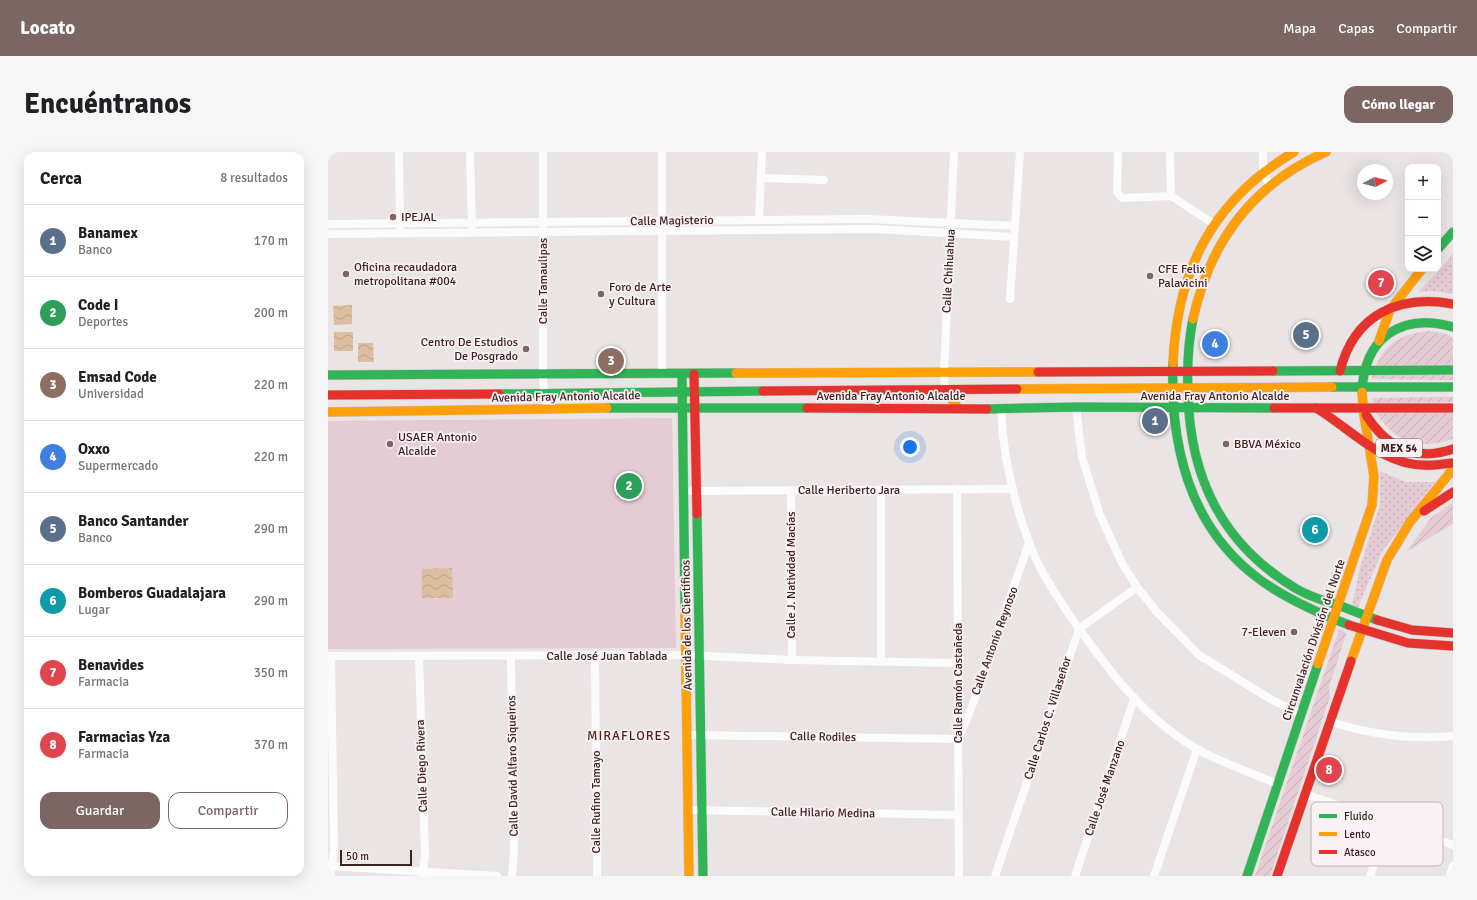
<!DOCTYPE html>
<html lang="es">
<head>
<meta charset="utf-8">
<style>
	:root { --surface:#fff; --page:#f6f6f6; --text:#202124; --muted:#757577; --line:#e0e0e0; --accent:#7b6664 }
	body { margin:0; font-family:Signika,sans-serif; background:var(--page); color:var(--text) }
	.controls { position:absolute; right:12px; top:12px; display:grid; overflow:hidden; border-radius:8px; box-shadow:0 4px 16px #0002 }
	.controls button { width:36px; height:36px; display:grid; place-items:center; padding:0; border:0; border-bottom:1px solid var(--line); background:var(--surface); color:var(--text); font:20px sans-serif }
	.compass { position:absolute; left:1029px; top:12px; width:36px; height:36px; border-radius:50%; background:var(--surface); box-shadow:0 4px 16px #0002; rotate:83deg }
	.scale { position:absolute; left:12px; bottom:10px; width:72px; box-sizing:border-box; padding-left:4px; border:2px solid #3f221f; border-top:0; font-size:11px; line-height:14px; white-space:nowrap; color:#3f221f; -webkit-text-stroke:3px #f9f1f3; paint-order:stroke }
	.you { position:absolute; left:582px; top:295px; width:14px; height:14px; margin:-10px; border:3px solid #fff; border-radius:50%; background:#1a73e8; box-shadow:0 0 0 6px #1a73e833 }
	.badge { display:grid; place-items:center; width:26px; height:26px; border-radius:50%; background:var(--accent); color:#fff; font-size:13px; font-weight:700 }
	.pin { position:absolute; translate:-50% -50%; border:2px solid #fff; box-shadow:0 1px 4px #0006 }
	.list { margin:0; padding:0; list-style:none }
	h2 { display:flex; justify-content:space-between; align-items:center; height:52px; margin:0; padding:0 16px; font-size:17px }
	h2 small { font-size:13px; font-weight:400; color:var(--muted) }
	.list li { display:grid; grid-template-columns:26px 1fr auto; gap:12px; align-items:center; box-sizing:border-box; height:72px; padding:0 16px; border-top:1px solid var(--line) }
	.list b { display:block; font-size:15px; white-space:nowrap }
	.list p { margin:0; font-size:13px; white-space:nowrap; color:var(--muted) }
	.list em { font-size:13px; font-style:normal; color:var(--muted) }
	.actions { display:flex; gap:8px; padding:12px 16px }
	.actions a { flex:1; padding:9px 0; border:1px solid var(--accent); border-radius:12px; text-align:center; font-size:14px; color:var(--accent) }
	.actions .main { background:var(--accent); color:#fff }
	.icon { flex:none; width:22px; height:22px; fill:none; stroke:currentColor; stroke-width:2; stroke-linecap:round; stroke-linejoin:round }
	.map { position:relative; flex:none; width:1125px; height:724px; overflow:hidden; border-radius:12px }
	header { display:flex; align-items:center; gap:24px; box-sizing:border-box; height:56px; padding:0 20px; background:var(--accent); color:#fff }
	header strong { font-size:19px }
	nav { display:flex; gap:22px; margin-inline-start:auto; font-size:14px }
	.intro { display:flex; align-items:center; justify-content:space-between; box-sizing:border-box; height:96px; padding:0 24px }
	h1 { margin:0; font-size:28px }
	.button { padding:10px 18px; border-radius:12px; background:var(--accent); color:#fff; font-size:14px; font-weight:700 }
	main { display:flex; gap:24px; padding:0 24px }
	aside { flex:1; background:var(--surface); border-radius:12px; box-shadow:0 4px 16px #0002 }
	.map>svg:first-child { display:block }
	.park { fill:url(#park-dots) }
	.garden { fill:url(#garden-furrows) }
	.pitch { fill:#e4cbd4 }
	.water { fill:url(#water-waves) }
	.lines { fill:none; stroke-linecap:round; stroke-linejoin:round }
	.fast-casing { stroke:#cac0c0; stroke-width:10 }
	.slow-casing { stroke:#cac0c0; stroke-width:10 }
	.jam-casing { stroke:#cac0c0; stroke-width:10 }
	.street { stroke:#fcfbfb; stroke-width:8 }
	.fast { stroke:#30b455; stroke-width:9 }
	.slow { stroke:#ff9f0a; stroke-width:9 }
	.jam { stroke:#e5322d; stroke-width:9 }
	.poi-dot { fill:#7b6664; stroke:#f9f1f3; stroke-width:1.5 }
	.labels { text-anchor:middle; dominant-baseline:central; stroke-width:3.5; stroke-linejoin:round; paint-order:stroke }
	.shield { fill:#f9f1f3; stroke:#77605f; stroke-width:1 }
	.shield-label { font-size:11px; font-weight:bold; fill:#3f221f }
	.poi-label { font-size:12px; fill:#3f221f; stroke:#f9f1f3; text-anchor:start }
	.street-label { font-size:12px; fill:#3f221f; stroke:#f9f1f3 }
	.neighbourhood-label { font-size:13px; letter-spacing:1px; fill:#531f19; stroke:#f9f1f3 }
	.key { fill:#f9f1f3; stroke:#c1b3b3; stroke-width:1 }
	.key-label { font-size:11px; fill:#3f221f }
</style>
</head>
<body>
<header>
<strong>Locato</strong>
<nav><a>Mapa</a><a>Capas</a><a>Compartir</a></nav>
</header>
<div class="intro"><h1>Encuéntranos</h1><a class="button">Cómo llegar</a></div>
<main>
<aside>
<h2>Cerca<small>8 resultados</small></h2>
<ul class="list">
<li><span class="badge" style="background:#5c6f8a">1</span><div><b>Banamex</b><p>Banco</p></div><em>170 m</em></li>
<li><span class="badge" style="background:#2e9e5b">2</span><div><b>Code I</b><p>Deportes</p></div><em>200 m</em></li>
<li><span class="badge" style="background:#8d6e63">3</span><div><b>Emsad Code</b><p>Universidad</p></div><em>220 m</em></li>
<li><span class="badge" style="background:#3f7fe0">4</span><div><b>Oxxo</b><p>Supermercado</p></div><em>220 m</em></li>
<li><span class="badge" style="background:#5c6f8a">5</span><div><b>Banco Santander</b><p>Banco</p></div><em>290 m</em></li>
<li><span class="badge" style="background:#0f9aa8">6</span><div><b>Bomberos Guadalajara</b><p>Lugar</p></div><em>290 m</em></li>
<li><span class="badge" style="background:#e0444e">7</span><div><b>Benavides</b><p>Farmacia</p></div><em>350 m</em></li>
<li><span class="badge" style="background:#e0444e">8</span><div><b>Farmacias Yza</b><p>Farmacia</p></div><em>370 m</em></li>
</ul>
<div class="actions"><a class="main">Guardar</a><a>Compartir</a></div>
</aside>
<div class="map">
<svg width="1125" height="724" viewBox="0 0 1125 724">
	<defs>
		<pattern id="park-dots" width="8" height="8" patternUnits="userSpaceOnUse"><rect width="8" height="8" fill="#e4cbd4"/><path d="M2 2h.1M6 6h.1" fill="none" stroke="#c5aeb6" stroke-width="1.8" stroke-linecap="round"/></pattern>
		<pattern id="garden-furrows" width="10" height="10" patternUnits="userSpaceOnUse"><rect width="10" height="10" fill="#e4cbd4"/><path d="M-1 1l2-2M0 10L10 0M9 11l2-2" fill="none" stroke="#c5aeb6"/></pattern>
		<pattern id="water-waves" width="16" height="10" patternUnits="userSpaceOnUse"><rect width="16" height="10" fill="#ddbea0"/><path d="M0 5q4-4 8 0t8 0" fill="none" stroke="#bfa389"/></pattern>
	</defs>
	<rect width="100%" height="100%" fill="#eae4e4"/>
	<!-- park -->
	<g class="park">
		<path d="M1125 101V142L1104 139 1090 140 1119 110Z"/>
		<path d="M1052 319 1078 330H1107L1054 400 1030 455 1024 454 1032 416 1052 352Z"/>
	</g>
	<!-- garden -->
	<g class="garden">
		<path d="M1100 179 1119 182 1125 186V213L1048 214C1058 189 1076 182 1100 179Z"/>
		<path d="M1044 222H1125V228L1044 227Z"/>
		<path d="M1125 245V250L1045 251 1044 246Z"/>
		<path d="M1048 261H1125V287C1090 298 1069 292 1048 261Z"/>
		<path d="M1125 350V372L1079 399 1103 366Z"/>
		<path d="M1011 478H1015L1018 482 1001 535 1002 545 942 724H927Z"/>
	</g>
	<!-- pitch -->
	<path class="pitch" d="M344 266 348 496 0 497V269Z"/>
	<!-- water -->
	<g class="water">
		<path d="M24 153V172L6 173 5 154Z"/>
		<rect x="6" y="180" width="19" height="19"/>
		<path d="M30 191H45L46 210H30Z"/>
		<path d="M124 416 125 446H94V417Z"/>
	</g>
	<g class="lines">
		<defs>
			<g id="fast">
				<path d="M1110 97 1125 80"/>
				<path d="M865 167C860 191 859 217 860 242 862 326 894 392 967 436 983 446 1001 450 1018 456 1028 460 1038 464 1049 468"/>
				<path d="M845 211C842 295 861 375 931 427 958 447 990 461 1021 473"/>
				<path d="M945 219 1125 218"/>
				<path d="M354 222 357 458"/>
				<path d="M0 223 408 221"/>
				<path d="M1004 235H1125"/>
				<path d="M1034 240C1036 186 1073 160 1125 175"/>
				<path d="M171 242 435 239"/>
				<path d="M279 256H479"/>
				<path d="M659 257 748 255 946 256"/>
				<path d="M369 362 375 724"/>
				<path d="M919 724 990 512"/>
			</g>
			<g id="slow">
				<path d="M865 167C882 89 925 32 998 0"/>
				<path d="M1051 189 1062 158 1094 117"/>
				<path d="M845 211C849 118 885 48 966 0"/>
				<path d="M408 221 710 220"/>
				<path d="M689 237 1004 235"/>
				<path d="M617 238 630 256"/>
				<path d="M0 260 279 256"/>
				<path d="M357 458 361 724"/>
				<path d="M1023 509 1059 408 1082 370 1125 317"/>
				<path d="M990 512 1044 353 1046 324 1036 263 1034 240"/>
			</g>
			<g id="jam">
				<path d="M1012 219C1026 163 1070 142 1125 152"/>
				<path d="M710 220 945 219"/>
				<path d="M366 222 369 362"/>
				<path d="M435 239 689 237"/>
				<path d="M0 243 171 242"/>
				<path d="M479 256 659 257"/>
				<path d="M946 256H1125"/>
				<path d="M988 256C1018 274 1045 303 1079 311 1094 315 1110 313 1125 311"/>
				<path d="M1038 263C1059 296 1087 310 1125 297"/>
				<path d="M1096 359 1125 340"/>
				<path d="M1049 468 1084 478 1125 481"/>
				<path d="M1021 473 1080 491 1125 494"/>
				<path d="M949 724 1023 509"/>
			</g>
		</defs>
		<!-- fast casing -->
		<use href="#fast" class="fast-casing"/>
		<!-- slow casing -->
		<use href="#slow" class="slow-casing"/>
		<!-- jam casing -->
		<use href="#jam" class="jam-casing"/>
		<!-- street -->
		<g class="street">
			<path d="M71 0 72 77"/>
			<path d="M142 0 144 75"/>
			<path d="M215 0V223L216 242 220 257"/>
			<path d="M790 0 789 40 794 46 843 44 886 72"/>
			<path d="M842 0 843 44"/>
			<path d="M935 0V20L942 34"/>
			<path d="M433 26 496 28"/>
			<path d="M431 67 434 0"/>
			<path d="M0 72 540 67 687 74"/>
			<path d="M0 82 548 77 686 85"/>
			<path d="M682 147 692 0"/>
			<path d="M334 222V0"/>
			<path d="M617 238 616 221 626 0"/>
			<path d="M748 255 754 305 772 363 794 411 809 435 828 459 871 503 944 548 974 562"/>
			<path d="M673 257C675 302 685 348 701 390 711 419 730 446 747 471 781 519 817 567 869 597 891 610 925 621 949 632"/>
			<path d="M629 337 631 724"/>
			<path d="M463 338 464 508"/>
			<path d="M553 338V510"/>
			<path d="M364 339 685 337"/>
			<path d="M0 504 358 503 464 508 630 511"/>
			<path d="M91 504 97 704 94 724"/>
			<path d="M183 504 186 700 184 724"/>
			<path d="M267 504 269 724"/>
			<path d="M1001 569C1040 582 1084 588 1125 584"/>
			<path d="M359 583 630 587 643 557 701 391"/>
			<path d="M977 642 1125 693"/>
			<path d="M360 658 630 663"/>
			<path d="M0 714 169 724"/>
			<path d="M2 724 6 699 3 504"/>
			<path d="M667 724 751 477 809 435"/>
			<path d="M747 724 806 547"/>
			<path d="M826 724 869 597"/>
			<path d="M1042 724 1061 671"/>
			<path d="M1122 724 1125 714"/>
		</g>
		<!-- fast -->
		<use href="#fast" class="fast"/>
		<!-- slow -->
		<use href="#slow" class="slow"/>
		<!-- jam -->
		<use href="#jam" class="jam"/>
	</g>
	<!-- markers -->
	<g class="poi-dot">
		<circle cx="65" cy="65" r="4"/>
		<circle cx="18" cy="122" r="4"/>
		<circle cx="822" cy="124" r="4"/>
		<circle cx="273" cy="142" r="4"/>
		<circle cx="198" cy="197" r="4"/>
		<circle cx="62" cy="292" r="4"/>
		<circle cx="898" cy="292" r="4"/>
		<circle cx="966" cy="480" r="4"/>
	</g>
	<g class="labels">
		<!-- shield labels -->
		<rect class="shield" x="1048" y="287" width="46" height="18" rx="3"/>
		<g class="shield-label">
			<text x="1071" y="296">MEX 54</text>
		</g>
		<!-- poi labels -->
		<g class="poi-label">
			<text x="73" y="65">IPEJAL</text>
			<text x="26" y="115">Oficina recaudadora<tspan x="26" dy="14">metropolitana #004</tspan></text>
			<text x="830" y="117">CFE Felix<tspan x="830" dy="14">Palavicini</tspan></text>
			<text x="281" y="135">Foro de Arte<tspan x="281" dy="14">y Cultura</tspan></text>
			<text x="190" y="190" text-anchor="end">Centro De Estudios<tspan x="190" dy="14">De Posgrado</tspan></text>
			<text x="70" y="285">USAER Antonio<tspan x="70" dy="14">Alcalde</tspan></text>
			<text x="906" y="292">BBVA México</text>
			<text x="958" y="480" text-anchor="end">7-Eleven</text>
		</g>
		<!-- street labels -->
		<g class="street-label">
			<text transform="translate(344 69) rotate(-1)">Calle Magisterio</text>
			<text transform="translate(621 119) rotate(-87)">Calle Chihuahua</text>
			<text transform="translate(215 129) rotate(-90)">Calle Tamaulipas</text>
			<text x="563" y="244">Avenida Fray Antonio Alcalde</text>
			<text x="887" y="244">Avenida Fray Antonio Alcalde</text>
			<text transform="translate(238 245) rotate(-1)">Avenida Fray Antonio Alcalde</text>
			<text x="521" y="338">Calle Heriberto Jara</text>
			<text transform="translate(463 423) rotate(-90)">Calle J. Natividad Macías</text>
			<text transform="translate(359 473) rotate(-91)">Avenida de los Científicos</text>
			<text transform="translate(986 488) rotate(-71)">Circunvalación División del Norte</text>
			<text transform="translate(667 489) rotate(-70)">Calle Antonio Reynoso</text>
			<text x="279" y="504">Calle José Juan Tablada</text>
			<text transform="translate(630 531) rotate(-90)">Calle Ramón Castañeda</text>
			<text transform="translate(720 566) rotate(-72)">Calle Carlos C. Villaseñor</text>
			<text transform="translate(495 585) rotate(1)">Calle Rodiles</text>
			<text transform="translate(94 614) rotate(-92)">Calle Diego Rivera</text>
			<text transform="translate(185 614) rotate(-91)">Calle David Alfaro Siqueiros</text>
			<text transform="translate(777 636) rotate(-71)">Calle José Manzano</text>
			<text transform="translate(268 650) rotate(-90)">Calle Rufino Tamayo</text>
			<text transform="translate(495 661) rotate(1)">Calle Hilario Medina</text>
		</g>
		<!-- neighbourhood labels -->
		<g class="neighbourhood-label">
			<text x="301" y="584">MIRAFLORES</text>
		</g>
	</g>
	<!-- legend -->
	<rect x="983" y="650" width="132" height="64" rx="6" class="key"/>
	<rect x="991" y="662" width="18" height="4" fill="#30b455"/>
	<rect x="991" y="680" width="18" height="4" fill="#ff9f0a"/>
	<rect x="991" y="698" width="18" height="4" fill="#e5322d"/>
	<g class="key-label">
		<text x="1016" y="668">Fluido</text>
		<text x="1016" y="686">Lento</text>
		<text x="1016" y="704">Atasco</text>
	</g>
</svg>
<div class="controls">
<button>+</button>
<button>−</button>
<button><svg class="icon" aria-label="layers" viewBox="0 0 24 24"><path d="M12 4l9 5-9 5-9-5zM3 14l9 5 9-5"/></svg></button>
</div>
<svg class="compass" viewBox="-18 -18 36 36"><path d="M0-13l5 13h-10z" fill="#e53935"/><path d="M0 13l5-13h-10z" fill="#757577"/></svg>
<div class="scale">50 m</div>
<div class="you"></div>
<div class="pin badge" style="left:827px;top:269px;background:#5c6f8a">1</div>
<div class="pin badge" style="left:301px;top:334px;background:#2e9e5b">2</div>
<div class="pin badge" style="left:283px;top:209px;background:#8d6e63">3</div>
<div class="pin badge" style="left:887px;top:192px;background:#3f7fe0">4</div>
<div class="pin badge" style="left:978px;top:183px;background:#5c6f8a">5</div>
<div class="pin badge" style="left:987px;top:378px;background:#0f9aa8">6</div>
<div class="pin badge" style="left:1053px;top:131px;background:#e0444e">7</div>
<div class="pin badge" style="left:1001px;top:618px;background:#e0444e">8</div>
</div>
</main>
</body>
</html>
